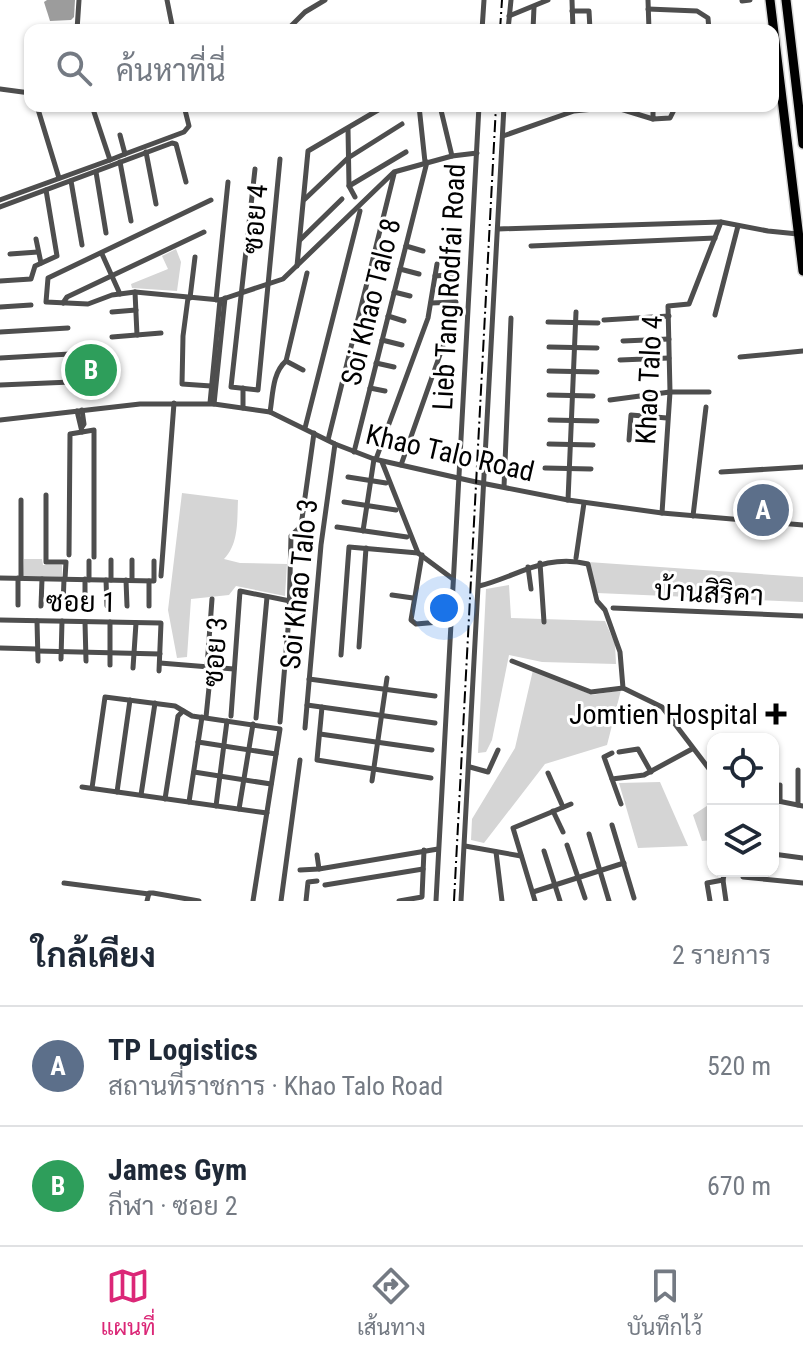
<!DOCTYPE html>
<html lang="th">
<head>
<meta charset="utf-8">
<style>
	:root { --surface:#fff; --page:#f2f2f3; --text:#1f2937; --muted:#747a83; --line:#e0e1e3; --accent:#db2777 }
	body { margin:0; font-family:"Roboto Condensed",Sarabun,sans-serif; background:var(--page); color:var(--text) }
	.controls { position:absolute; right:24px; bottom:24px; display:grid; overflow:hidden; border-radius:16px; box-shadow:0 2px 6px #0004 }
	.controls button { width:72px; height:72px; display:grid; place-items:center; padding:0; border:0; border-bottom:2px solid var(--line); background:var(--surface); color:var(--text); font:40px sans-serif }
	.you { position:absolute; left:444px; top:608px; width:28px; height:28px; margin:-20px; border:6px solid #fff; border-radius:50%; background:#1a73e8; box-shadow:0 0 0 12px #1a73e833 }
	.badge { display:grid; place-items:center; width:52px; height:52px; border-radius:50%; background:var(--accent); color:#fff; font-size:26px; font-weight:700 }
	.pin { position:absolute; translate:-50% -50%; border:4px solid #fff; box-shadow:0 2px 8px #0006 }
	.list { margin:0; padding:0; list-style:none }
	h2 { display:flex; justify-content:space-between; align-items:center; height:104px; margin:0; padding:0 32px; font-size:34px }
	h2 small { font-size:26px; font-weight:400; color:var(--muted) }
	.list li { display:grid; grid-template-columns:52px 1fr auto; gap:24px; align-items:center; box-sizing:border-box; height:120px; padding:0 32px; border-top:2px solid var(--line) }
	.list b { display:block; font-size:30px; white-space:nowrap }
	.list p { margin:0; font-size:26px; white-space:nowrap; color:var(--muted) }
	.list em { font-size:26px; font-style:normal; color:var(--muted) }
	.icon { flex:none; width:44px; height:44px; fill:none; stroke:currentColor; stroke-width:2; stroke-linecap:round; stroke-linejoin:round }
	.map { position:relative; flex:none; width:803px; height:901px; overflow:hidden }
	.search { position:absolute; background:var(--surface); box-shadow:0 2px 6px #0004; left:24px; right:24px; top:24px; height:88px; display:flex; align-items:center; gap:20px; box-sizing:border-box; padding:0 28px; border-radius:16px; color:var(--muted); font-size:30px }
	.sheet { height:344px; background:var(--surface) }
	nav { display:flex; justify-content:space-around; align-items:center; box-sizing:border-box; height:112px; border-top:2px solid var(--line); background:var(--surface); font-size:22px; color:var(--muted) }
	nav a { display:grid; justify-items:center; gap:4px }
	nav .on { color:var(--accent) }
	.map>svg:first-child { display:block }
	.green { fill:#d5d5d5 }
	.water { fill:#9c9c9c }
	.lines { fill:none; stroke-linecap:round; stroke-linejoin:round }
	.highway-casing { stroke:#dbdbdb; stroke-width:12 }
	.minor { stroke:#4e4e4e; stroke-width:5 }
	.highway { stroke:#000; stroke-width:9 }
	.rail { stroke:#000; stroke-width:2; stroke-dasharray:12 4 2 4; stroke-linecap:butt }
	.poi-dot { fill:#000; stroke:#fff; stroke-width:3 }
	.labels { text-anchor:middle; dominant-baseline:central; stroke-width:6; stroke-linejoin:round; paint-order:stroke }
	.street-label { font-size:28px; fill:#000; stroke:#fff }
	.poi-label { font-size:28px; fill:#000; stroke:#fff; text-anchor:end }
</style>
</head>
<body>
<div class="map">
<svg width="803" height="901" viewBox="0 0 803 901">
	<rect width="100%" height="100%" fill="#fff"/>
	<!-- green -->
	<g class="green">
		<path d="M176 249 181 262 177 291 132 288 131 284 168 269 162 256Z"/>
		<path d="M182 493 238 500C237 520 239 544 224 559L240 563 287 564 285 596 236 586 229 595 191 599 187 657 177 658 168 610Z"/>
		<path d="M24 559H42L43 565H62V577L23 576Z"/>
		<path d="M588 562 803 577V602L597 593Z"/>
		<path d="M509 585 511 618 605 621 615 644 616 664 542 662 509 655 492 740 486 752 478 753 486 589Z"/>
		<path d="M533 670 592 695 621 690 607 745 545 764 484 843 471 840 472 819 515 748Z"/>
		<path d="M660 782 688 846 638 848 619 783Z"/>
		<path d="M713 802V840L702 841 693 815Z"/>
	</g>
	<!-- water -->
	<path class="water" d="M47 0H75L74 17 71 20 50 21 44 2Z"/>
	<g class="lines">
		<defs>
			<g id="highway">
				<path d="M770 0 803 271"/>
				<path d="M786 0 803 144"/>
			</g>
		</defs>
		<!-- highway casing -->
		<use href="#highway" class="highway-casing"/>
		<!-- minor -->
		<g class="minor">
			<path d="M167 0 173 30"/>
			<path d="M572 0 573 30"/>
			<path d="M648 0 649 30"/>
			<path d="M742 1 750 0"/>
			<path d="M648 9 697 11 708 18 709 30"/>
			<path d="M572 11H589L590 30"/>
			<path d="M509 16 548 0"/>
			<path d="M77 30 79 0"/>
			<path d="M287 30 305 12 325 0"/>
			<path d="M482 30 484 0"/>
			<path d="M508 30 511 0"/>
			<path d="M533 30 534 7"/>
			<path d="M0 89 30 93"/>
			<path d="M37 106 59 178"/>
			<path d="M92 106 110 160 125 154"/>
			<path d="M419 106 425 162"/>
			<path d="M440 106 452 156"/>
			<path d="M574 106V107"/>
			<path d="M653 106V119L670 118 676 106"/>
			<path d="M348 129 349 186 355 197"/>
			<path d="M120 135 125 154 184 132 189 126 184 106"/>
			<path d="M503 136 574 111 614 107 653 119"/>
			<path d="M146 152 156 204"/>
			<path d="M120 162 131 221"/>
			<path d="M255 169 231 387 258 390 280 159"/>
			<path d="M96 172 106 233"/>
			<path d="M71 181 82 245"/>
			<path d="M349 186 406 152"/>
			<path d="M305 199 348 158 402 124"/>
			<path d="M0 200 110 160"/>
			<path d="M211 200 48 278 46 302 88 304 112 295 135 292 220 300 283 279 394 172 452 156 477 153"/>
			<path d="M0 207 172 143 176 144 186 182"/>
			<path d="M498 229 721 222 768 231 798 234"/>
			<path d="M36 239 41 263"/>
			<path d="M300 240 342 199"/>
			<path d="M406 246 423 251"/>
			<path d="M531 246 715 238"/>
			<path d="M10 254 38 252"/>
			<path d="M102 254 120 294"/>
			<path d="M297 266 308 151 385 106"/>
			<path d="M400 269 419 274"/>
			<path d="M435 276 459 274"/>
			<path d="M0 281 31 279 35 266 57 256 46 190"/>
			<path d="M135 292 137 335"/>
			<path d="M394 292 410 296"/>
			<path d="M188 298 183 336 182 384 211 386"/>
			<path d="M190 298 195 257"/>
			<path d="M216 300 228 182"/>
			<path d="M63 303 67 297 204 232"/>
			<path d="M431 303 456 302"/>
			<path d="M0 307 31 305"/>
			<path d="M112 312 136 310"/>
			<path d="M715 315 738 226"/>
			<path d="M388 316 404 321"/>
			<path d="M604 320 669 316"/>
			<path d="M548 322 598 323"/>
			<path d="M0 332 68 328"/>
			<path d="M112 337 161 333"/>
			<path d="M382 340 402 345"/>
			<path d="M623 341 669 339"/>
			<path d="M549 347 597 348"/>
			<path d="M740 357 803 351"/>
			<path d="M0 358 70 354"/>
			<path d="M620 360 669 358"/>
			<path d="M286 361 303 370"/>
			<path d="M376 363 394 367"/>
			<path d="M549 371 597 372"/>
			<path d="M0 385 71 382"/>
			<path d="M243 388V408"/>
			<path d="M370 388 385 391"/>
			<path d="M549 395 593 396"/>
			<path d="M610 400 670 392H709"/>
			<path d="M210 403 220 300"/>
			<path d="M214 404 225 298"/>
			<path d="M77 411 82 432"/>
			<path d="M270 412C273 395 272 373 286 361L307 273"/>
			<path d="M0 420 140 404H214L270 412 335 444 374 459 476 482 568 500 662 513 803 525"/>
			<path d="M550 420 597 421"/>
			<path d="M82 427 84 424 82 410"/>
			<path d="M305 428 360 211"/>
			<path d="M328 440 394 174"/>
			<path d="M629 440 631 415 667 418"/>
			<path d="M549 444 593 445"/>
			<path d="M354 452 427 162"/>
			<path d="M376 459 428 318 437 264"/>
			<path d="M382 462 418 553 453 579"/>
			<path d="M401 465 449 329"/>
			<path d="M545 468 591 469"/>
			<path d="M721 472 803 467"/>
			<path d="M348 477 386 483"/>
			<path d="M504 487 511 318"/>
			<path d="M46 495V562H66L65 579"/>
			<path d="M568 500 576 312"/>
			<path d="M344 502 396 510"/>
			<path d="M662 513 670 392 668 306 689 304 721 222"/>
			<path d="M693 516 706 407"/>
			<path d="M337 527 407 537"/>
			<path d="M363 531 374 459"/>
			<path d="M69 555 70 434 94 430V557"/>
			<path d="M422 555 411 620 416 624 451 621"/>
			<path d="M576 558 584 503"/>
			<path d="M89 561V580"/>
			<path d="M540 563 544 622"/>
			<path d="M528 567 531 589"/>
			<path d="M161 576 174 403"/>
			<path d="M0 578 154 581V561"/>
			<path d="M21 578V500"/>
			<path d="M85 579V605"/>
			<path d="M106 580 107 606"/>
			<path d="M111 580V560"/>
			<path d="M126 580 127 606"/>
			<path d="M132 580V560"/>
			<path d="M149 581V606"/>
			<path d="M479 586C516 577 546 553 588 564L597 601 605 610 620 652 623 688 662 707 713 774"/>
			<path d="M392 595 413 598"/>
			<path d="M18 605V578"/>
			<path d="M41 606 42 579"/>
			<path d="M63 606 64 579"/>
			<path d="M613 608 803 616"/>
			<path d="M0 620 161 623 159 671"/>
			<path d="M37 621 38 661"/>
			<path d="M85 622 86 661"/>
			<path d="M359 647 366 548"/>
			<path d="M0 648 37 649"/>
			<path d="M38 651 160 654"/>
			<path d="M341 655 349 547 418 553"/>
			<path d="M61 659 62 621"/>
			<path d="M512 661 591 692 623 688"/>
			<path d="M160 663 234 669"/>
			<path d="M110 665V622"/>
			<path d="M207 667 212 599"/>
			<path d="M133 668 136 623"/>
			<path d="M309 679 435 696"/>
			<path d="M307 705 435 723"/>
			<path d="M322 707 317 760 431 778"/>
			<path d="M231 716 240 591 290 601"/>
			<path d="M206 717 211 668"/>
			<path d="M256 718 267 597"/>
			<path d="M280 722 289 617 291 536 301 526 314 433"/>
			<path d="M305 728 321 545 335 444"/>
			<path d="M320 734 432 750"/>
			<path d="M198 742 276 754"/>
			<path d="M619 752 638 749 651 772"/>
			<path d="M612 753 604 757 621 804"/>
			<path d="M470 767 488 772 498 750"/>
			<path d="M194 772 271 784"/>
			<path d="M548 773 563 807"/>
			<path d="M612 779 644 775 692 749"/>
			<path d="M372 781 387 678"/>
			<path d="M82 787 267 813"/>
			<path d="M92 788 105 697 175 706 192 716 280 729 253 901"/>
			<path d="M117 792 130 700"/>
			<path d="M141 795 155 703"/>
			<path d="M165 799 178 716 183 711"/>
			<path d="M773 800 803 806"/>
			<path d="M780 801V785"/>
			<path d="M189 802 202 717"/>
			<path d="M798 805V770"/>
			<path d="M216 806 227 721"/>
			<path d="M239 809 253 724"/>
			<path d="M553 811 563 832"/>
			<path d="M612 825 634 898"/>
			<path d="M589 834 609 901"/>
			<path d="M567 845 585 898"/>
			<path d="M465 846 521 856"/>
			<path d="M544 851 560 901"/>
			<path d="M496 852 502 901"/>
			<path d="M773 854 803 858"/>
			<path d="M317 855 319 869 438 849"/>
			<path d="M300 870 319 869"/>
			<path d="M725 871 723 880 726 901"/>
			<path d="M743 877 803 883"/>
			<path d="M64 883 149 894"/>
			<path d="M325 885 423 869"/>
			<path d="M533 892 624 863"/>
			<path d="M147 901 149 893H153L199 901"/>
			<path d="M281 901 300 760"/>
			<path d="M306 901 308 882 317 881"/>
			<path d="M399 901 422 897 424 850"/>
			<path d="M436 901 479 106"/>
			<path d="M461 901 504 106"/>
			<path d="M535 901 513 828 571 804"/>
			<path d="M710 901 707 883 723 880"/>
		</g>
		<!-- highway -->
		<use href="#highway" class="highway"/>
		<!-- rail -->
		<g class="rail">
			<path d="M500 30 502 0"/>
			<path d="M454 901 496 106"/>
		</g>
	</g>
	<!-- markers -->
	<path class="poi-dot" d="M772 702h8v8h8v8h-8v8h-8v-8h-8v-8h8z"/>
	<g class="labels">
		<!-- street labels -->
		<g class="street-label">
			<text transform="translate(255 219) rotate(-85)">ซอย 4</text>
			<text transform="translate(449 287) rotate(-87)">Lieb Tang Rodfai Road</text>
			<text transform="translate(371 302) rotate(-76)">Soi Khao Talo 8</text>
			<text transform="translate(649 380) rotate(-87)">Khao Talo 4</text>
			<text transform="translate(450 453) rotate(13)">Khao Talo Road</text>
			<text transform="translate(299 584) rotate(-84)">Soi Khao Talo 3</text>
			<text transform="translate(709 593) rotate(3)">บ้านสิริคา</text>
			<text transform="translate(81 602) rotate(1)">ซอย 1</text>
			<text transform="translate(215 652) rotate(-86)">ซอย 3</text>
		</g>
		<!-- poi labels -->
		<g class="poi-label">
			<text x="758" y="714">Jomtien Hospital</text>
		</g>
	</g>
</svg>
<div class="controls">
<button><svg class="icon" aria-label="locate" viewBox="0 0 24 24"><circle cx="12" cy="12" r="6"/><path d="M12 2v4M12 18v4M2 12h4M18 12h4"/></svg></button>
<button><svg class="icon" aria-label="layers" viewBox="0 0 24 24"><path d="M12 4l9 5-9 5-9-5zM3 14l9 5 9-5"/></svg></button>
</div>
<div class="you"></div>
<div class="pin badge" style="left:763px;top:510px;background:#5c6f8a">A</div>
<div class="pin badge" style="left:91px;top:370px;background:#2e9e5b">B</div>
<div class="search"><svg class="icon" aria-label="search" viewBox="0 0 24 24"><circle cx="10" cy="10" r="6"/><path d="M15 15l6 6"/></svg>ค้นหาที่นี่</div>
</div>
<section class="sheet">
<h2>ใกล้เคียง<small>2 รายการ</small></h2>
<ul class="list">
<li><span class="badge" style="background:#5c6f8a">A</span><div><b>TP Logistics</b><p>สถานที่ราชการ · Khao Talo Road</p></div><em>520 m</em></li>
<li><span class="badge" style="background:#2e9e5b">B</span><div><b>James Gym</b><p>กีฬา · ซอย 2</p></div><em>670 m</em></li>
</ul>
</section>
<nav>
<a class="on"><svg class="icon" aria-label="map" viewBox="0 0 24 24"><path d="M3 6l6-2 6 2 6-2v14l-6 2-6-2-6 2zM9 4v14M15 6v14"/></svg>แผนที่</a>
<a><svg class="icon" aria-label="directions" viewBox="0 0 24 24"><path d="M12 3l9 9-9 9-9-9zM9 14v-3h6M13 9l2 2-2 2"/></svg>เส้นทาง</a>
<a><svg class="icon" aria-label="saved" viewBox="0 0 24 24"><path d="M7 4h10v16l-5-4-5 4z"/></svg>บันทึกไว้</a>
</nav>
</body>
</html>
